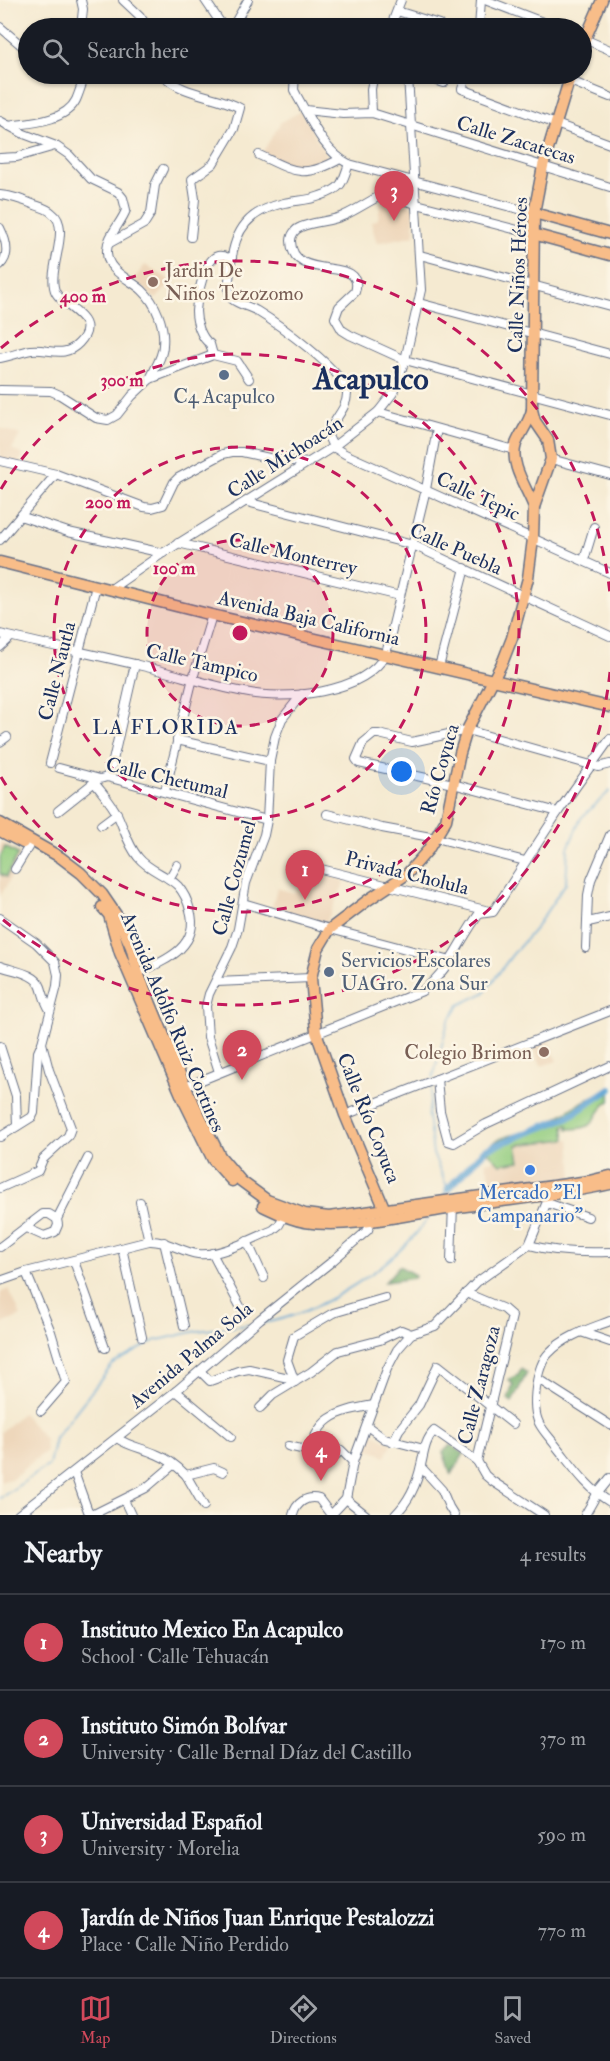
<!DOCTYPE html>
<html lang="en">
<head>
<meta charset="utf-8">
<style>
	:root { --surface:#171b24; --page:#242831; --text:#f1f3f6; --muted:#9ea1a6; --line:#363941; --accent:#d1495b }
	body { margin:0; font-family:"IM FELL Double Pica",serif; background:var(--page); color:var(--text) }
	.you { position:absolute; left:402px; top:772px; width:21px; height:21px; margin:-15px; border:4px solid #fff; border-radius:50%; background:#1a73e8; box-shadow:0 0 0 9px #1a73e833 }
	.badge { display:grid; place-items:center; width:39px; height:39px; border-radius:50%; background:var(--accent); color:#fff; font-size:20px; font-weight:700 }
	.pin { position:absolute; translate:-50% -50px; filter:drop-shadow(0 2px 3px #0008) }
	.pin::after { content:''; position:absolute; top:32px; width:21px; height:18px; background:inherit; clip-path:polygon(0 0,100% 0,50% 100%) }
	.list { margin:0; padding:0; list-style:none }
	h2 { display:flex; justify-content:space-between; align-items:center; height:78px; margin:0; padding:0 24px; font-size:26px }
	h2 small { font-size:20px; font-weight:400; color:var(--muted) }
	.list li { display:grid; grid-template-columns:39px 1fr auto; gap:18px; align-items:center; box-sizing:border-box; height:96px; padding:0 24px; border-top:2px solid var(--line) }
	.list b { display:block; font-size:22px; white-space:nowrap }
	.list p { margin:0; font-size:20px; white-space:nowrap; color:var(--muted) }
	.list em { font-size:20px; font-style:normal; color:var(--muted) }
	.icon { flex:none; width:33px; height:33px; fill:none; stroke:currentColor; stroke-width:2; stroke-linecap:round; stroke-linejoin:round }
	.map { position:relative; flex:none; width:610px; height:1515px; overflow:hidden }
	.search { position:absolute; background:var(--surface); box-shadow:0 2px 4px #0004; left:18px; right:18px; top:18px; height:66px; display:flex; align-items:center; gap:15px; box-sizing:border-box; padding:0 21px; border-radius:33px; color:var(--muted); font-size:22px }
	.sheet { height:462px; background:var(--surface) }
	nav { display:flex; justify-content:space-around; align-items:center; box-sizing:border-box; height:84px; border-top:2px solid var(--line); background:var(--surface); font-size:16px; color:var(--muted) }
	nav a { display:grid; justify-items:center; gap:3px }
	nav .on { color:var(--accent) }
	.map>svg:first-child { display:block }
	.built { fill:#eed7bb }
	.green { fill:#95ce82; stroke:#587e70; stroke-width:1.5 }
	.forest { fill:#78b170; stroke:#4a7067; stroke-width:1.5 }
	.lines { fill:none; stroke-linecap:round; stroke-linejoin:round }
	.stream { stroke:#60a5d5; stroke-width:1.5 }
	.canal { stroke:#60a5d5; stroke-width:7 }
	.minor-casing { stroke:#677086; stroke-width:10 }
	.major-casing { stroke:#677086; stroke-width:13 }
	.minor { stroke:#fff; stroke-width:8 }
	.major { stroke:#f8bd89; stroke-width:10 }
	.ring { fill:none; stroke:#c2185b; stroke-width:3; stroke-dasharray:10 8 }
	.education-dot { fill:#8d6e63; stroke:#fcf5e5; stroke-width:2 }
	.service-dot { fill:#5c6f8a; stroke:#fcf5e5; stroke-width:2 }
	.shop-dot { fill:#3f7fe0; stroke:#fcf5e5; stroke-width:2 }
	.labels { text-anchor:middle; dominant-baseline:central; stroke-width:5; stroke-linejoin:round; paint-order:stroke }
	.street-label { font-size:20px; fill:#1b2f5e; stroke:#fcf5e5 }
	.education-label { font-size:20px; fill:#785e54; stroke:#fcf5e5; text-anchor:start }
	.service-label { font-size:20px; fill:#4e5e75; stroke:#fcf5e5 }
	.shop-label { font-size:20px; fill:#366cbe; stroke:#fcf5e5 }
	.neighbourhood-label { font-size:21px; letter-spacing:1.5px; fill:#1b2f5e; stroke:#fcf5e5 }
	.town-label { font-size:32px; font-weight:bold; fill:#1b2f5e; stroke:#fcf5e5 }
	.centre { fill:#c2185b; stroke:#fcf5e5; stroke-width:3 }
	.ring-label { font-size:18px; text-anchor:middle; font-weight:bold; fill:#c2185b; stroke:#fcf5e5; stroke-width:5; stroke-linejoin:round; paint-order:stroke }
</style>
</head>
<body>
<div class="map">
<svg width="610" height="1515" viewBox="0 0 610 1515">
	<rect width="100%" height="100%" fill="#fcf5e5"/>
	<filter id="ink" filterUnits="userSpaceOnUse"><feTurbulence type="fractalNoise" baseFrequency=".0167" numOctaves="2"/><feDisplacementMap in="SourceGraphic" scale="12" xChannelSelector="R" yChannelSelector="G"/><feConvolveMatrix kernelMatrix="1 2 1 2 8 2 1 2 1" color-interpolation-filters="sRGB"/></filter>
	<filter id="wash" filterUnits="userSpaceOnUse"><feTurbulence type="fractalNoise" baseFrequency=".008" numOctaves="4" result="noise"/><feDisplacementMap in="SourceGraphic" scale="24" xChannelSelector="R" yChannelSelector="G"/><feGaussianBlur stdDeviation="1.35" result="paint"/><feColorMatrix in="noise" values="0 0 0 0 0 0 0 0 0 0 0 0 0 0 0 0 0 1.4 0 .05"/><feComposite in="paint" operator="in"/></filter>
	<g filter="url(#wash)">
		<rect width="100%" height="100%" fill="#f5ead1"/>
		<!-- built -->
		<g class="built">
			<path d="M301 111 327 157 298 170 262 153 281 122Z"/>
			<path d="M382 197 413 206 415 235 377 243 371 223 378 219Z"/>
			<path d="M145 265 167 278 170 284 156 299 134 279Z"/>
			<path d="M0 428 20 435 12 449 23 455 18 465 0 460Z"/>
			<path d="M0 842 21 854 8 883 0 896Z"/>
			<path d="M314 871 345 881 326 923 272 907 277 888 294 893Z"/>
			<path d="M549 1041 557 1061 541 1066 533 1047Z"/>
			<path d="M570 1139 573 1178 494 1187 485 1162 513 1157 512 1145Z"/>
			<path d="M9 1289 21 1316 0 1325V1293Z"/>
			<path d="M22 1413 45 1439 46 1451 11 1479 0 1482V1433Z"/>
			<path d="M367 1432H372L392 1444 385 1457 373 1450 364 1449Z"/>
		</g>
		<!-- green -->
		<g class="green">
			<path d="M5 847 18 854 6 877 0 874V857Z"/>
			<path d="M610 1090V1101C588 1115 604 1129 568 1129V1125L564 1126 566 1139 517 1145 520 1161 500 1164 485 1149C490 1146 495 1141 500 1139 509 1134 525 1134 536 1129 562 1118 583 1097 610 1090Z"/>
		</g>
		<!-- forest -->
		<g class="forest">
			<path d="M399 1266 415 1275 414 1278 385 1282Z"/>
			<path d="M521 1369 527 1373 512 1402 508 1399 513 1385 509 1380 518 1375Z"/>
			<path d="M451 1445 464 1454 451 1474 443 1452Z"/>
		</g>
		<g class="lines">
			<!-- stream -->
			<g class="stream">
				<path d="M433 1078 448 1022 459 1005 484 993 512 955 534 930 566 883 568 848 581 818 610 791"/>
				<path d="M432 1086 428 1116 433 1154 448 1189 443 1196"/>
				<path d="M262 1323C319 1315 396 1265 429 1217"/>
				<path d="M0 1498 49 1465 55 1438 113 1364 154 1341 197 1331 248 1325"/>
			</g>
			<!-- canal -->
			<path class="canal" d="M448 1189 486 1149 568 1117 610 1089"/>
		</g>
	</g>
	<g filter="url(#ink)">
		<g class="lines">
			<defs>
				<g id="minor">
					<path d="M123 0 140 16 148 28"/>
					<path d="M205 0 224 28"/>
					<path d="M485 0 558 28"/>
					<path d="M397 11 439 24"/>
					<path d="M0 27 28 51"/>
					<path d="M81 28 83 9 81 0"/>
					<path d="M232 28 248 0"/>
					<path d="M390 28 401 0"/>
					<path d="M479 28 481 0"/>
					<path d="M582 38 610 50"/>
					<path d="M162 74C182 96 215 94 240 108L234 129 213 164 192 179 195 199 191 237"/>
					<path d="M295 74 294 90 297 96C311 120 323 151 349 164L534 213"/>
					<path d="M553 74 610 97"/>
					<path d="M466 77 462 89 610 144"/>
					<path d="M305 110 343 114 372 113 610 187"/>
					<path d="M372 113 371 89 374 74"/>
					<path d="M0 121 24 134 56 146 69 155 91 179 118 192 123 198 126 210C121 224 107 235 107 251 106 271 130 279 142 290 156 303 165 326 163 345 163 356 155 368 150 379"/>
					<path d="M8 126C29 123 65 122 76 100 80 91 82 82 86 74"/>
					<path d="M259 155C294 171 302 180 340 159"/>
					<path d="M0 158 17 157 55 146"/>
					<path d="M349 164C346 171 344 180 340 185 335 191 326 194 320 196 308 201 296 200 284 203 249 211 235 229 231 263 230 276 226 288 232 299 239 305 249 306 257 311 275 322 348 373 347 394 347 410 331 421 328 436L333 447 345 454 610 573"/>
					<path d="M0 195C13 196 23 200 35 205 41 207 48 209 52 213 73 228 45 272 56 293 66 310 102 319 79 343 64 359 49 348 31 350 21 352 11 356 0 358"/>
					<path d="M385 195 387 184 394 177"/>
					<path d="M0 228C6 240 11 255 0 265"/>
					<path d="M533 234 382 195C369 201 358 209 345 215 331 222 314 221 301 227 295 229 291 235 291 241 292 285 367 253 355 292L339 307 335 318 342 330 350 335 405 360 610 415"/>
					<path d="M108 244 144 224 151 213 155 185 163 169"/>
					<path d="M420 255 610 306"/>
					<path d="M419 303 610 354"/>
					<path d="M213 355 210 344C201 338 196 322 196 311 197 298 204 259 218 256 223 255 228 258 232 259"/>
					<path d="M0 390 51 391 60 395 96 418 108 420 117 415 132 396 150 379 213 355 237 361 249 379"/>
					<path d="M378 412 514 450"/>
					<path d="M551 459 610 475"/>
					<path d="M0 461 56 474 144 507 152 508 163 505 174 482 178 478 223 454 232 452H242L269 458 308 463"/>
					<path d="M247 502 413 545 610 636"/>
					<path d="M20 516 68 532 163 553"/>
					<path d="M0 540 56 474"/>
					<path d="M178 543 400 596"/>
					<path d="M584 560 594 527"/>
					<path d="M111 589 163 553 333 447 378 412 393 393 405 360 421 290 408 76 416 74 444 83"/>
					<path d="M0 634C46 645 92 654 138 665 173 673 208 685 244 692 284 701 364 694 386 654L426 489 437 429"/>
					<path d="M0 647 11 637"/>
					<path d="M439 667 465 568"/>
					<path d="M177 740 270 761"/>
					<path d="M0 742 7 737"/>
					<path d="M50 763 96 586"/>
					<path d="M59 768 100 779 107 777 267 820"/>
					<path d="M107 777 112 765 135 664"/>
					<path d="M94 782C102 793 112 803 118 816 124 829 128 845 138 857 149 871 166 874 178 886 184 893 188 902 190 910 201 947 164 961 138 973"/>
					<path d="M165 791 193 678 212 615"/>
					<path d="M58 811 97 780"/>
					<path d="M558 812 453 784 359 763 356 759 363 743 374 734H379L412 742 467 730 598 767 610 764"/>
					<path d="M327 814 382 828 436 838 525 861"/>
					<path d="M101 825 117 813"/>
					<path d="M313 867 489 911"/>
					<path d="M15 869 29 846"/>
					<path d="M169 879 177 865"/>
					<path d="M243 903 330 929 451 961"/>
					<path d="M0 918 36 943 55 962 58 975 57 986 42 1043 49 1070 71 1128 68 1136 43 1159 38 1171 0 1188"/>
					<path d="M588 922 610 917"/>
					<path d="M586 948 588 895 591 880 610 835"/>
					<path d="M0 966C13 971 36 973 41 987 44 996 45 1003 50 1010"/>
					<path d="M216 982 311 978"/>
					<path d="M0 1046 16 1096 17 1126"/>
					<path d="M219 1072 208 1037 206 1006 209 994 232 947 238 929 246 883 264 835 267 820 270 761 275 737 282 719 302 694"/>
					<path d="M437 1079 440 1111 448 1141 454 1143 486 1124 610 1066"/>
					<path d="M182 1088 422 991C450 970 459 941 479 914L493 912 558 812 610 739"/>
					<path d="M345 1115 610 1011"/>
					<path d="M0 1137 32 1117 34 1113 38 1052 42 1043"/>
					<path d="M140 1202 149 1241"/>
					<path d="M547 1203 588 1217"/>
					<path d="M26 1228 44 1236 55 1232 58 1225 57 1219 88 1158"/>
					<path d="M247 1241 264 1278"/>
					<path d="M164 1242 184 1326"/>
					<path d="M529 1245C554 1252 584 1253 610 1252"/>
					<path d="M0 1247 43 1214H49L57 1219"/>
					<path d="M122 1248 142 1337"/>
					<path d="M212 1253 242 1310"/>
					<path d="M74 1261 105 1348"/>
					<path d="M451 1261 453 1204"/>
					<path d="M26 1272 51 1332 66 1382 41 1411"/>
					<path d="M0 1281 26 1272 149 1241C167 1240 181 1252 198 1254 218 1257 254 1238 273 1230L279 1225 286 1212"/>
					<path d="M466 1293 504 1309 512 1316 477 1461"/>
					<path d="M610 1321C589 1329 565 1336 549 1353 536 1366 531 1407 539 1423 543 1431 551 1439 556 1446 573 1467 587 1488 610 1502"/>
					<path d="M581 1332 610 1342"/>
					<path d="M200 1371 210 1381 238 1371 249 1369 293 1379"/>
					<path d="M538 1379 610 1425"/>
					<path d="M295 1382 287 1360 294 1336 333 1313 385 1298"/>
					<path d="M176 1391 231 1437"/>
					<path d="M260 1408 273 1395 311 1372 338 1351 380 1340 401 1330 411 1334"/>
					<path d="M367 1426 385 1439 424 1449"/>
					<path d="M117 1438C129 1447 144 1448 158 1455 168 1459 178 1467 186 1475L204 1506"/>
					<path d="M393 1442 399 1430 419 1405 438 1365 513 1424"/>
					<path d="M288 1446 310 1451"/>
					<path d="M331 1460 341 1450 353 1462"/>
					<path d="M308 1461C315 1417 335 1412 374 1405"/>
					<path d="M477 1461 485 1475 492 1481 544 1515"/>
					<path d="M421 1467 442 1490 449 1507 454 1515"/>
					<path d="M74 1472 88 1511 94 1514 146 1488 173 1465"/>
					<path d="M186 1475 214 1468 223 1472"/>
					<path d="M346 1499 366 1515"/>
					<path d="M124 1500 131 1515"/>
					<path d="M18 1515 176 1391 260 1319 330 1263 368 1230 372 1218"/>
					<path d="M293 1515C296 1503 307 1495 319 1499L331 1515"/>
					<path d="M331 1515 346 1499 353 1462 387 1369 397 1350 411 1334 435 1326 477 1282 529 1245 551 1192"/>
					<path d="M395 1515C408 1502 417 1484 421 1465 424 1453 425 1440 434 1431L477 1461"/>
					<path d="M585 1515 597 1494 610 1478"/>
				</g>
				<g id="major">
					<path d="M582 46 602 0"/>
					<path d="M534 213 610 234"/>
					<path d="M533 234 610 255"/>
					<path d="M534 507C527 488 509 464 516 444 521 432 529 423 532 410L534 213 543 166 571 74"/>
					<path d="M0 562 212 615 610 707"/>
					<path d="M0 823 60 857 81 873 102 894 117 916 131 947 138 973 185 1086 220 1156 241 1181 267 1200 305 1214 329 1217 589 1181 610 1176"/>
					<path d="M0 831 23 843"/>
					<path d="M102 907 109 915 120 953 183 1099 213 1160 232 1181"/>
					<path d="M263 1206C276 1212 290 1220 305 1222 347 1229 405 1215 447 1209 501 1200 556 1196 610 1184"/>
					<path d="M388 1217 345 1115 316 1032 311 978 318 949 330 929 368 900 407 874 428 850 446 820 460 753 467 730 503 661 512 638 528 578 533 539 534 507 551 459 548 440 535 421 532 410"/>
				</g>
			</defs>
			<!-- minor casing -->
			<use href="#minor" class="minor-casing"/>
			<!-- major casing -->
			<use href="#major" class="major-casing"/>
			<!-- minor -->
			<use href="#minor" class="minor"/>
			<!-- major -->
			<use href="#major" class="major"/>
		</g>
	</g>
	<!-- distance rings -->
	<circle cx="240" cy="633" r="93" fill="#c2185b" fill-opacity=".12"/>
	<g class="ring">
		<circle cx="240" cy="633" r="93"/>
		<circle cx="240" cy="633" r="186"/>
		<path d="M1 489A279 279 0 1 1 1 777"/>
		<path d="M610 672A372 372 0 0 1 1 918M1 348A372 372 0 0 1 610 594"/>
	</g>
	<!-- markers -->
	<g class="education-dot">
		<circle cx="153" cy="282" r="6"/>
		<circle cx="544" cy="1052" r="6"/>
	</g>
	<g class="service-dot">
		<circle cx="224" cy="375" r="6"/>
		<circle cx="329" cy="972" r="6"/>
	</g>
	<circle class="shop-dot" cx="530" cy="1170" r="6"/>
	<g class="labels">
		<!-- street labels -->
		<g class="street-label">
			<text transform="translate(516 140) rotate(17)">Calle Zacatecas</text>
			<text transform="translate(518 275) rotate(-88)">Calle Niños Héroes</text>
			<text transform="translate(285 457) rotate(-33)">Calle Michoacán</text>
			<text transform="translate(478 496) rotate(25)">Calle Tepic</text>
			<text transform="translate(456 549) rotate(24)">Calle Puebla</text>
			<text transform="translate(293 554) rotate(13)">Calle Monterrey</text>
			<text transform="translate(309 618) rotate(13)">Avenida Baja California</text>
			<text transform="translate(202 663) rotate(13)">Calle Tampico</text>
			<text transform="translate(57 671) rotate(-76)">Calle Nautla</text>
			<text transform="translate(440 769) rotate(-74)">Río Coyuca</text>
			<text transform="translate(167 778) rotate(13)">Calle Chetumal</text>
			<text transform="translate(407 873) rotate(14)">Privada Cholula</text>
			<text transform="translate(234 878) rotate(-75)">Calle Cozumel</text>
			<text transform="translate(173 1022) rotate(67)">Avenida Adolfo Ruiz Cortines</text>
			<text transform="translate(369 1118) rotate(68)">Calle Río Coyuca</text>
			<text transform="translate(191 1355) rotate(-40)">Avenida Palma Sola</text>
			<text transform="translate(479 1385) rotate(-76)">Calle Zaragoza</text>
		</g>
		<!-- education labels -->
		<g class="education-label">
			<text x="165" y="270">Jardin De<tspan x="165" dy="23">Niños Tezozomo</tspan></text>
			<text x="532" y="1052" text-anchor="end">Colegio Brimon</text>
		</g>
		<!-- service labels -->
		<g class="service-label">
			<text x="224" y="396">C4 Acapulco</text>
			<text x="341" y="960" text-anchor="start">Servicios Escolares<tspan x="341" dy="23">UAGro. Zona Sur</tspan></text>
		</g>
		<!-- shop labels -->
		<g class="shop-label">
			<text x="530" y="1192">Mercado "El<tspan x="530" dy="23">Campanario"</tspan></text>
		</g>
		<!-- neighbourhood labels -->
		<g class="neighbourhood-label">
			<text x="166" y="727">LA FLORIDA</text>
		</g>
		<!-- town labels -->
		<g class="town-label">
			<text x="371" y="379">Acapulco</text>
		</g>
	</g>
	<circle cx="240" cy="633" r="9" class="centre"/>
	<g class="ring-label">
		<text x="83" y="302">400 m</text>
		<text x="122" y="386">300 m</text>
		<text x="108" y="508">200 m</text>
		<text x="174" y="574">100 m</text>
	</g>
</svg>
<div class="you"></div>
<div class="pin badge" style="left:305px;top:900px">1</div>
<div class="pin badge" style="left:242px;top:1080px">2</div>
<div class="pin badge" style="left:394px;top:221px">3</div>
<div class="pin badge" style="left:321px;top:1481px">4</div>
<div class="search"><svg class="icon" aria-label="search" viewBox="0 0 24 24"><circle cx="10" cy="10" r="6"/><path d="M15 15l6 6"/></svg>Search here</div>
</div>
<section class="sheet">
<h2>Nearby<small>4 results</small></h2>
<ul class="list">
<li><span class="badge">1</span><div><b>Instituto Mexico En Acapulco</b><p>School · Calle Tehuacán</p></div><em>170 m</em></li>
<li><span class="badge">2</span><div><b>Instituto Simón Bolívar</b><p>University · Calle Bernal Díaz del Castillo</p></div><em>370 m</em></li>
<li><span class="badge">3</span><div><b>Universidad Español</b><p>University · Morelia</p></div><em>590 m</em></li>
<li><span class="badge">4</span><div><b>Jardín de Niños Juan Enrique Pestalozzi</b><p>Place · Calle Niño Perdido</p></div><em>770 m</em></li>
</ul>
</section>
<nav>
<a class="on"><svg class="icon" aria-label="map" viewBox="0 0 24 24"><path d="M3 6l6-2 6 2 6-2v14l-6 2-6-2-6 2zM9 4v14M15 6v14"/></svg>Map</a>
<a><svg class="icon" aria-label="directions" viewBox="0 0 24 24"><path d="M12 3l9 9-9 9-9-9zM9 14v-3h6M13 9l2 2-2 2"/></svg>Directions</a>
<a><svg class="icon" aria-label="saved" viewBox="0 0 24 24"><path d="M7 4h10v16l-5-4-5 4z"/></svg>Saved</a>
</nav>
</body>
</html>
